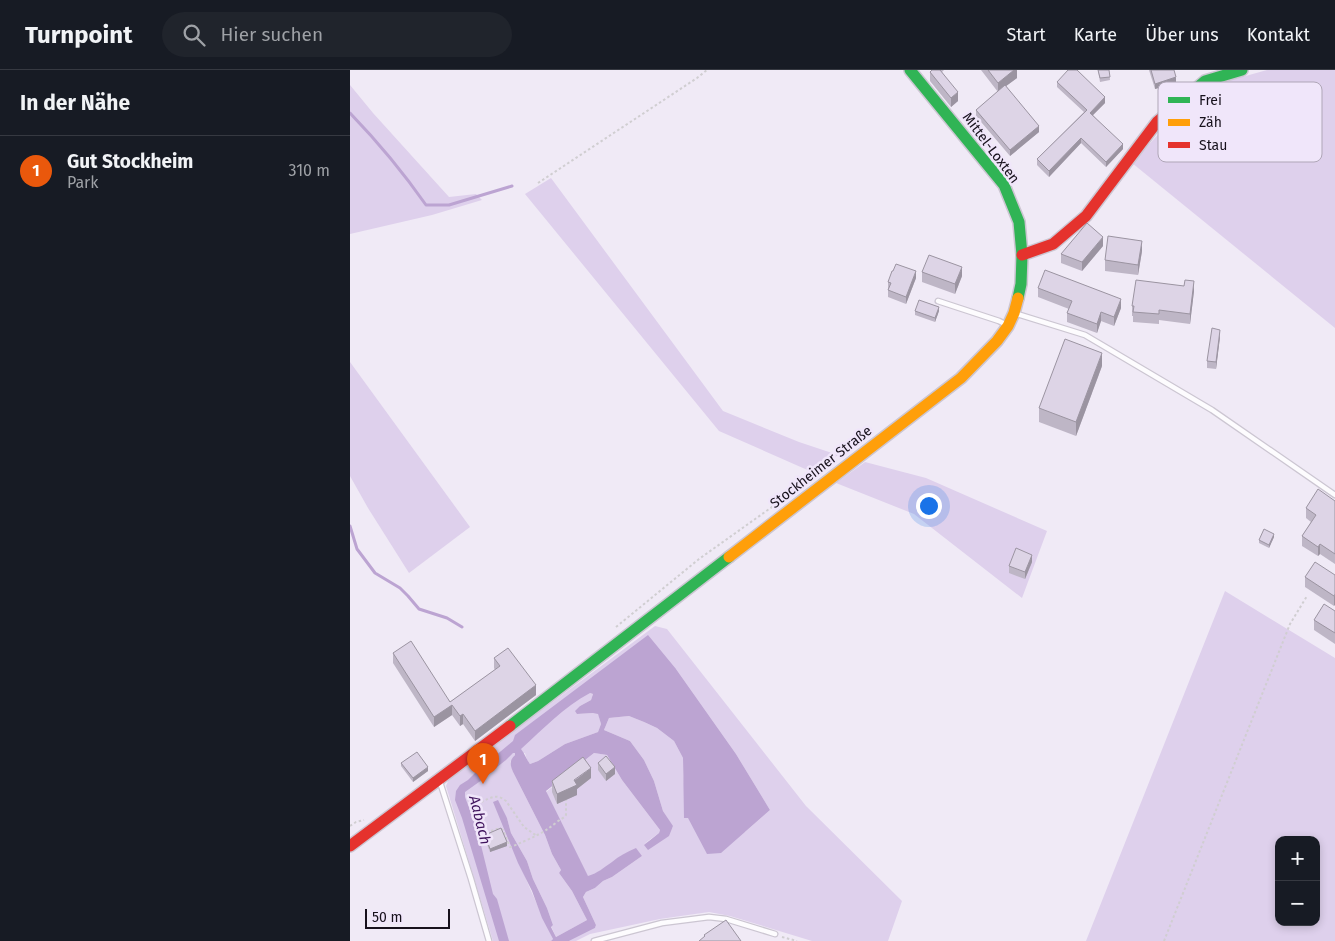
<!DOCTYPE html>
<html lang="de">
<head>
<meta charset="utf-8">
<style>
	:root { --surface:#171b24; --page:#20242c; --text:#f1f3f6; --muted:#9ea1a6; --line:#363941; --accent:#ea580c }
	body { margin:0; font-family:"Fira Sans",sans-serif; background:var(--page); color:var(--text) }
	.controls { position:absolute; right:15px; bottom:15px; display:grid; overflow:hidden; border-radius:10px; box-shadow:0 2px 8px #0003 }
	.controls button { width:45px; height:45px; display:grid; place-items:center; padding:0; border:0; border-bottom:1px solid var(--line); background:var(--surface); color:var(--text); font:25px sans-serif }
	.scale { position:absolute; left:15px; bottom:12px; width:85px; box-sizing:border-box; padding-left:5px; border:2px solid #17111c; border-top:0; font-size:14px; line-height:18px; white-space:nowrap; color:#17111c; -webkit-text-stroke:4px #f0e6fa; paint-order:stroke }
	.you { position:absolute; left:578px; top:435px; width:18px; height:18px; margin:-12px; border:4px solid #fff; border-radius:50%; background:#1a73e8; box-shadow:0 0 0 8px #1a73e833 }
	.badge { display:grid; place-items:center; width:32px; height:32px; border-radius:50%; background:var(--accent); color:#fff; font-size:16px; font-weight:700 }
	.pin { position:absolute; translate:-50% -41px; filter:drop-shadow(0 1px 2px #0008) }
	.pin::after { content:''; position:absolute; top:26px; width:18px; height:15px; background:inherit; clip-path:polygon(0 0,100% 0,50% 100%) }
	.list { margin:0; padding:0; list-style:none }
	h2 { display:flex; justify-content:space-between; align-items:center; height:65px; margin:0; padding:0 20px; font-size:21px }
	h2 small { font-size:16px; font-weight:400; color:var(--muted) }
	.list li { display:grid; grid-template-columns:32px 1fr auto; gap:15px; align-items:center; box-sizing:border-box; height:70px; padding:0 20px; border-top:1px solid var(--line) }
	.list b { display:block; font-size:19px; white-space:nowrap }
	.list p { margin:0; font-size:16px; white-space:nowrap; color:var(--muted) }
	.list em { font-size:16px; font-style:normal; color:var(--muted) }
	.icon { flex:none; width:28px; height:28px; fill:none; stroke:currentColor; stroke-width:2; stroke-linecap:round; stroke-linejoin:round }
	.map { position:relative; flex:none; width:985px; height:871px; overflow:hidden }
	header { display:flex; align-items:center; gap:30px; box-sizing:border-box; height:70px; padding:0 25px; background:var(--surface); border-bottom:1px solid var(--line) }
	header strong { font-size:24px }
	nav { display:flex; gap:28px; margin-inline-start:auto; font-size:18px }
	.search { width:350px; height:45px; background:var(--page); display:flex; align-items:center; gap:12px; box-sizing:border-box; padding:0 18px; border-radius:28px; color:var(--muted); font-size:19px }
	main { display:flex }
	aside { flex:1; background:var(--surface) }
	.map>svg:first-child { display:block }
	.green { fill:#ded0ec; fill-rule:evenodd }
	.water { fill:#bca4d2; fill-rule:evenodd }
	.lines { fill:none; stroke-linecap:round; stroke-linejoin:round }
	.stream { stroke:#bca4d2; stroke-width:3 }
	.lane-casing { stroke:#ccc6d2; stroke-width:7 }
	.fast-casing { stroke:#ccc6d2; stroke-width:14 }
	.slow-casing { stroke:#ccc6d2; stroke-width:14 }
	.jam-casing { stroke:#ccc6d2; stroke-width:14 }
	.path { stroke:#d0ced1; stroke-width:2; stroke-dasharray:2.5 2.5; stroke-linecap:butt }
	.lane { stroke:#fdfcfe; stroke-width:4.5 }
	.fast { stroke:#30b455; stroke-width:11 }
	.slow { stroke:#ff9f0a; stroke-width:11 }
	.jam { stroke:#e5322d; stroke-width:11 }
	.wall { fill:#beb6c6 }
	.shaded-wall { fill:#9b94a1 }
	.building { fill:#ddd4e6; stroke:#9b94a1 }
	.labels { text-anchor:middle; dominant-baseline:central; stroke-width:5; stroke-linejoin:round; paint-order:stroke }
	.street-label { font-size:14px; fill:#17111c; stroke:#f0e6fa }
	.water-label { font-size:15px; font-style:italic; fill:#40145d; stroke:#f0e6fa }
	.key { fill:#f0e6fa; stroke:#afa6b7; stroke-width:1 }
	.key-label { font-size:14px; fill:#17111c }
</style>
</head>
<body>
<header>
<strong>Turnpoint</strong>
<div class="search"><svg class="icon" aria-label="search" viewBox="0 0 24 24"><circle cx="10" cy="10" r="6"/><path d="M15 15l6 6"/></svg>Hier suchen</div>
<nav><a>Start</a><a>Karte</a><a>Über uns</a><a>Kontakt</a></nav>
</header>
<main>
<aside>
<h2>In der Nähe<small></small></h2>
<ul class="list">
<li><span class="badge">1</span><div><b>Gut Stockheim</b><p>Park</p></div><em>310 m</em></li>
</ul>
</aside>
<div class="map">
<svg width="985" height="871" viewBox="0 0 985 871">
	<rect width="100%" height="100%" fill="#f0eaf6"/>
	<!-- green -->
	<g class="green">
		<path d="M917 0H985V258L782 93 823 48 860 16Z"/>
		<path d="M0 15 23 43 99 127 126 124 132 130 82 145 0 164Z"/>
		<path d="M201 108 373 341 449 372 488 385 462 402 369 361 175 124Z"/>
		<path d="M0 292 120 457 59 503 18 438 0 406Z"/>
		<path d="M515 392 576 408 697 461 672 528 564 444 486 413Z"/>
		<path d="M875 521 985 588V871H736ZM929 770H966V852H929Z"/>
		<path d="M305 556 317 559 456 736 552 831 538 871H462L380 846 359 842 310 849 240 864 226 871H219L245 858 246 855 233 827 236 822 245 818 253 811 262 807 292 786 276 783C263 791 252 802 238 807L196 722 244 683 257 685 272 710 310 760 309 763 294 774 323 757 313 741 304 711 294 690 280 671 254 660 259 648 279 646 294 652 307 658 324 671 333 688V705L338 748 395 762 420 740 386 684 326 599 240 623 243 624 241 630 230 636 227 644 243 643H248L251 654 248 662 215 674 188 691 180 694 177 690 175 683 165 685 160 692 163 702 195 765 202 784 211 800 209 803 222 821 237 850 206 867 201 856 203 855 197 838 183 809 177 791 161 763 157 748 144 732C148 744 154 756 159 768 173 802 187 836 203 869L201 871H143L96 716 99 709Z"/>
	</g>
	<!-- water -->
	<path class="water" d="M298 565 326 599 386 684 420 740 371 783 357 784 338 748H334L333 688 324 671 307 658 294 652 279 646 259 648 254 660 280 671 294 690 304 711 313 741 323 756 319 766 298 780 294 775 309 763 310 760 272 710 257 685 244 683 196 721 238 806C248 803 253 798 262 792 269 786 277 782 286 778L292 786 262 807 253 811 245 818 236 822 233 827 246 855 245 858 219 871H201L203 869 192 848 182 821 168 793 143 732 148 730 157 748 161 763 177 791 183 809 197 838 203 855 201 857 206 867 237 850 222 821 209 803 211 800 202 784 195 765 163 702C160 694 159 691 165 685V683H163L156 690 142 701 136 707 115 722V727L127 759 143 824 147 829 159 871H149L112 748 105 730 106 721 110 715 118 710 126 702 163 671 165 665ZM240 623 243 624 241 630 230 636 225 641 227 644 243 643 248 644 251 654 248 662 215 674 188 691 180 694C176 689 175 684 171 679 193 659 214 637 240 623Z"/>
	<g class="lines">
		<!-- stream -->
		<g class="stream">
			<path d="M0 43C28 72 53 102 76 135H99L162 116"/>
			<path d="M0 456 7 479 25 503 50 518 58 526 69 539 97 548 112 557"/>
		</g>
		<defs>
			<g id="lane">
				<path d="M588 231 649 251 657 255"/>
				<path d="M664 243 735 265 862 340 985 425"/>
				<path d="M90 712 121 809 139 871"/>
				<path d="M244 871 312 853 359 847 376 849 425 864"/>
			</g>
			<g id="fast">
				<path d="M560 0 654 115 669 152 672 185 671 214 668 228"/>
				<path d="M828 34 855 11 892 0"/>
				<path d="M160 656 379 487"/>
			</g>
			<path id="slow" d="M379 487 611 308 647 271 658 256 664 243 668 228"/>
			<g id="jam">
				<path d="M672 185 703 174 736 146 807 52 828 34"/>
				<path d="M0 776 160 656"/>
			</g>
		</defs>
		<!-- lane casing -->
		<use href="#lane" class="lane-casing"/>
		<!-- fast casing -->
		<use href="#fast" class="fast-casing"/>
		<!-- slow casing -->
		<use href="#slow" class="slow-casing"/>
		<!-- jam casing -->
		<use href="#jam" class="jam-casing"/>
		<!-- path -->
		<g class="path">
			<path d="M188 113 347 8 357 0"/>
			<path d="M266 557 349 489 429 432"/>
			<path d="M131 732C141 728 146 723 156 731L174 757 187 766"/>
			<path d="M0 756 6 752 14 750"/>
			<path d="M141 761 147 759 153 760 160 777H161C179 769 191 765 207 752 210 749 213 749 216 745V730"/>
			<path d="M432 867 447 871"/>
			<path d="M814 871 940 554 957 526"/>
		</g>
		<!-- lane -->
		<use href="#lane" class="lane"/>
		<!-- fast -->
		<use href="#fast" class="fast"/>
		<!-- slow -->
		<use href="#slow" class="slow"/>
		<!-- jam -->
		<use href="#jam" class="jam"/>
	</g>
	<!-- wall -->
	<g class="wall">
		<path d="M582 0H594L592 2 608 31 601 37 580 11V2Z"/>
		<path d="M631 0H667V8L656 16 689 62 660 86 626 46V40L648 22Z"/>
		<path d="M748 0H759L760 10 750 12Z"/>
		<path d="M799 0H824L826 13 805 19Z"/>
		<path d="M707 12 755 33 743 45 773 79 756 97 731 73 699 107 687 95V89L734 42 707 17Z"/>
		<path d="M753 176 732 201 711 193V184Z"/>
		<path d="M792 181 788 205 755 201V190Z"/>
		<path d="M572 202 612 206 605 224 572 212Z"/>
		<path d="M566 208 556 234 538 227V212Z"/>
		<path d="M688 218 771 238 764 256 751 251 747 263 717 252V243L719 239 688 227Z"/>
		<path d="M844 221 840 254 809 250V254L783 252V246H782V236Z"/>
		<path d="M565 241H589L585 252 565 245Z"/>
		<path d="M870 267 866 299 857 298V291Z"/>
		<path d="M752 296 726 366 689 352V338Z"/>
		<path d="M985 431V494L970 484 968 486 952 476V466L961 452 956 448V438Z"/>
		<path d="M924 467 919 478 909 473V470Z"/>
		<path d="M682 492 675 509 659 503V496Z"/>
		<path d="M985 505 984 536 955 517V507Z"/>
		<path d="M985 541V574L964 560V550Z"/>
		<path d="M43 583 100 632 145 600 144 598V588L186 625 125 671 113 654 110 656 102 645 84 657 43 593Z"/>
		<path d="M51 693 78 701 63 712 51 696Z"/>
		<path d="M248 693 265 704 256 711 248 700Z"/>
		<path d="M241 708 227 719V725L207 734 202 722V711Z"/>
		<path d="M135 765 157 776 140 782 135 769Z"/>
	</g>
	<!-- shaded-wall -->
	<g class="shaded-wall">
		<path d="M664 0H667V8L648 22V13Z"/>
		<path d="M826 7V13L805 19V14Z"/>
		<path d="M608 22V31L601 37V28Z"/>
		<path d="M755 27V33L740 48V43Z"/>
		<path d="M689 56V62L660 86V80Z"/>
		<path d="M731 68V73L699 107V101Z"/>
		<path d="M773 74V79L756 97V92Z"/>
		<path d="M753 167V176L732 201V192Z"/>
		<path d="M792 171V181L788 205V195Z"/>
		<path d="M612 197V206L605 224V214Z"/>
		<path d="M566 201V208L556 234V227Z"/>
		<path d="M844 211V221L840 254V244Z"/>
		<path d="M771 229V238L764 256V247Z"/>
		<path d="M589 237V241L585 252V248Z"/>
		<path d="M751 242V251L747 263V254Z"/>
		<path d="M870 260V267L866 299V292Z"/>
		<path d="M752 283V296L726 366V352Z"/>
		<path d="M924 464V467L919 478V475Z"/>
		<path d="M970 474V484L968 486V477Z"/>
		<path d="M682 485V492L675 509V502Z"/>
		<path d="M985 524V535L984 536V526Z"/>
		<path d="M186 615V625L125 671V661Z"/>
		<path d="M102 635V645L84 657V647Z"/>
		<path d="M113 644V654L110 656V646Z"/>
		<path d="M78 697V701L63 712V708Z"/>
		<path d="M265 697V704L256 711V704Z"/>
		<path d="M241 698V708L227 719V725L207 734V724Z"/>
		<path d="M157 772V776L140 782V779Z"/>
	</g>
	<!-- building -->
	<g class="building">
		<path d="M582 0H590L608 22 601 28 580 2Z"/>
		<path d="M638 0H664L648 13Z"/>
		<path d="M718 0H727L755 27 740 43 773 74 756 92 731 68 699 101 687 89 737 40 707 12Z"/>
		<path d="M748 0H759L760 7 750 8Z"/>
		<path d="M801 0H824L826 7 805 14Z"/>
		<path d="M655 15 689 56 660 80 626 40Z"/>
		<path d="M737 153 753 167 732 192 711 184Z"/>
		<path d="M758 166 792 171 788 195 755 190Z"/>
		<path d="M579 185 612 197 605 214 572 202Z"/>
		<path d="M546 194 566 201 556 227 538 220 541 213 538 212 542 201H543Z"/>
		<path d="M695 200 771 229 764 247 751 242 747 254 717 243 722 231 688 218Z"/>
		<path d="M786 210 834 216 835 210 844 211 840 244 809 240V244L783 242 784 236H782Z"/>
		<path d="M569 230 589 237 585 248 565 241Z"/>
		<path d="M862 258 870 260 866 292 857 291Z"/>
		<path d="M715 269 752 283 726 352 689 338Z"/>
		<path d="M968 419 985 431V484L970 474 968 477 952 466 966 445 956 438Z"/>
		<path d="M914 459 924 464 919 475 909 470Z"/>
		<path d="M666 478 682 485 675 502 659 496Z"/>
		<path d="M965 492 985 505V524L984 526 955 507Z"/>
		<path d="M974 534 985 541V563L964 550Z"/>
		<path d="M61 571 100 632 150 596 144 588 158 578 186 615 125 661 113 644 110 646 102 635 84 647 43 583Z"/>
		<path d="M67 682 78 697 63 708 51 693Z"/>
		<path d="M256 686 265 697 256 704 248 693Z"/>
		<path d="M233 687 241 698 224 710 227 715 207 724 202 711Z"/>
		<path d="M151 758 157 772 140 779 135 765Z"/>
		<path d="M376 850 391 871H349L355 866 354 865Z"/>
	</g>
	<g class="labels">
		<!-- street labels -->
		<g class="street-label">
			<text transform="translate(641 78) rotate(53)">Mittel-Loxten</text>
			<text transform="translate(471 397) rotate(-38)">Stockheimer Straße</text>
		</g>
		<!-- water labels -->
		<g class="water-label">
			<text transform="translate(130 750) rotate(76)">Aabach</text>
		</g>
	</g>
	<!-- legend -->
	<rect x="808" y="12" width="164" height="80" rx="8" class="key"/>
	<rect x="818" y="27" width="22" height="6" fill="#30b455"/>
	<rect x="818" y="49" width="22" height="7" fill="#ff9f0a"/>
	<rect x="818" y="72" width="22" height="6" fill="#e5322d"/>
	<g class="key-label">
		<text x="849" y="35">Frei</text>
		<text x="849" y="57">Zäh</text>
		<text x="849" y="80">Stau</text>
	</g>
</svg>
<div class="controls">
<button>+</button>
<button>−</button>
</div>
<div class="scale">50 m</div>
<div class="you"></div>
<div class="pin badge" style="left:133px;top:714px">1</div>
</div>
</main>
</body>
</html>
